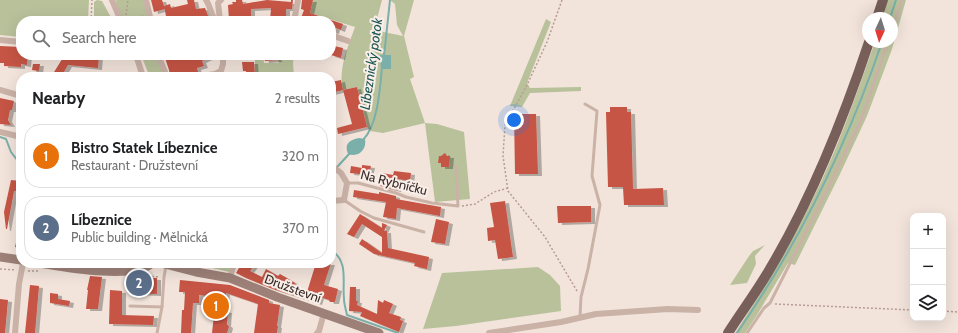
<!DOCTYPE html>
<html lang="en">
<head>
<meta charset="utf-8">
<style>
	:root { --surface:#fff; --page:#f2f2f2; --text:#202124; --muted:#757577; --line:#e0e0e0; --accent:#111827 }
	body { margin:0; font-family:Cabin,sans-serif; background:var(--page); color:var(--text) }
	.controls { position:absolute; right:12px; bottom:12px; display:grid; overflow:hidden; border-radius:8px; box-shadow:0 4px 16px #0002 }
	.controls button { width:36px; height:36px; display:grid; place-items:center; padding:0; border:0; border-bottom:1px solid var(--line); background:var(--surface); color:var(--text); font:20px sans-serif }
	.compass { position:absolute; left:862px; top:12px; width:36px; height:36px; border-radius:50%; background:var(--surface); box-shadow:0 4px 16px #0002; rotate:184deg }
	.you { position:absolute; left:514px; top:120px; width:14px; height:14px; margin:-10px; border:3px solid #fff; border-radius:50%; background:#1a73e8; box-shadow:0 0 0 6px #1a73e833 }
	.badge { display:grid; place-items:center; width:26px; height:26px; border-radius:50%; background:var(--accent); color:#fff; font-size:13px; font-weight:700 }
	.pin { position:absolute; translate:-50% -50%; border:2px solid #fff; box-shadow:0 1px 4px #0006 }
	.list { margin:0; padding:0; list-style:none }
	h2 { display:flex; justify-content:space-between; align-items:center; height:52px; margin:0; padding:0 16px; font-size:17px }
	h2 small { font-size:13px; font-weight:400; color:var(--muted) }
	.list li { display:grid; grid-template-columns:26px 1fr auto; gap:12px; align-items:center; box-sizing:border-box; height:64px; margin:0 8px 8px; padding:0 8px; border:1px solid var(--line); border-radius:16px }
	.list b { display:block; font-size:15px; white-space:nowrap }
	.list p { margin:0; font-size:13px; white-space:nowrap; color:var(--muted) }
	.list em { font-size:13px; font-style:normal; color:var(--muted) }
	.icon { flex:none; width:22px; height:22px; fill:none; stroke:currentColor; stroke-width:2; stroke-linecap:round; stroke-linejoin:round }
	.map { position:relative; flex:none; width:958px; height:333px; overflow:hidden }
	.search { position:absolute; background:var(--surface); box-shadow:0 4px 16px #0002; left:16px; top:16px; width:320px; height:44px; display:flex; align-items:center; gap:10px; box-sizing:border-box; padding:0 14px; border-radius:16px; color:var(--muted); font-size:15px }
	.panel { position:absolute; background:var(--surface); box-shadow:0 4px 16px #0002; left:16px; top:72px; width:320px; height:196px; border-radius:16px }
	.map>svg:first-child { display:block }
	.green { fill:#b9c19b }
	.water { fill:#7aafaa }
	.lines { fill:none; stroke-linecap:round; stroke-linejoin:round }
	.stream { stroke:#7aafaa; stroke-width:2 }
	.building { fill:#c65445; filter:url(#shadow) }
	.path { stroke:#b69c91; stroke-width:1.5; stroke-dasharray:2 2; stroke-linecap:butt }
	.lane { stroke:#cab2a7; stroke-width:3 }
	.street { stroke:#cab2a7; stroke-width:6 }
	.secondary { stroke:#9d8178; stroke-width:9 }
	.primary { stroke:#785f59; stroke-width:10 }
	.labels { text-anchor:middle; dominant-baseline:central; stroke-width:4; stroke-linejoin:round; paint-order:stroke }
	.street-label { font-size:13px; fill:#362a28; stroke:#f9efe8 }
	.water-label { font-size:14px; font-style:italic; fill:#1d5854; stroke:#f9efe8 }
</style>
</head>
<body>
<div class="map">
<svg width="958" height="333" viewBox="0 0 958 333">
	<defs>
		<filter id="shadow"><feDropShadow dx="4" dy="2" stdDeviation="0" flood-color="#0004"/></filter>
	</defs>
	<rect width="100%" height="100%" fill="#f2e4db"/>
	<!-- green -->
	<g class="green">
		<path d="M0 0H89L88 21H21V37L0 35Z"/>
		<path d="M97 0 102 1 113 21H94V2Z"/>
		<path d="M116 0H144L150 21C130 21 119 24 116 0Z"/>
		<path d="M313 0H382L374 30 403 36 397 25 395 4 390 0H414L404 36 414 77 410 79 425 123 437 124 464 132 470 199 435 202 425 123 383 133 370 131 367 127 357 87 343 90C338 68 348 47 355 27L310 13Z"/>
		<path d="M888 0H906L892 49 867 116 840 174 795 265 788 263 757 315 745 333H735C772 277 806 218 832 157 848 119 861 81 875 42H892V18H882Z"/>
		<path d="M546 19 551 22 527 83 530 88 581 87V91L530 93 522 107 510 106Z"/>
		<path d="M141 55H160L164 72 149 75Z"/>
		<path d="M262 55H263L264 63H279L277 55H294L293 63 294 77H255V58H259Z"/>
		<path d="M765 245 755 256 756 264 747 283 730 285 749 256 753 251Z"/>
		<path d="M205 263H230L229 272 204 266Z"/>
		<path d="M538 267 550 275 560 286 561 311 456 326 423 329 442 273Z"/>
	</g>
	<!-- water -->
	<g class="water">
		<path d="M380 55H391V69H381Z"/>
		<path d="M359 138 365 139C367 149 359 158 348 154 344 144 349 140 359 138Z"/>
	</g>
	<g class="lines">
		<!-- stream -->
		<g class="stream">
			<path d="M890 18 896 0"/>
			<path d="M384 56 390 0"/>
			<path d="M0 137 6 139 11 152 21 165"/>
			<path d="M363 140C378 125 380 88 382 67"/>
			<path d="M338 166 350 153"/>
			<path d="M331 250C349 261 342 282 344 299 344 304 346 310 347 315L398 333"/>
			<path d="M737 333C799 243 847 145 882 42"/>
		</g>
	</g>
	<!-- building -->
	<g class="building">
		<path d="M151 0H162L165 9 154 12Z"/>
		<path d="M187 0H194L196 9 205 8 210 21H167L164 6 170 4 171 8 188 4Z"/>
		<path d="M236 0H242L243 4 267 0 291 2V0H293L292 9H286V21H270L271 8 251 9V18L229 20 228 5 233 4 232 2H236Z"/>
		<path d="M302 0H313L310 13 343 24 341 30 336 28 335 32 331 31V21H312L301 18 304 10 301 9Z"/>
		<path d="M0 46 21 47V55H28L27 65 21 64V67L4 66V63H0Z"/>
		<path d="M334 46 343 48 341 58 331 55Z"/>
		<path d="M77 55H99L98 68 68 65 61 77H51L64 56 77 57Z"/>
		<path d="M164 55H173L174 58 188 55H215L202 61 204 66 197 68 198 72 188 77H170L169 70Z"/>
		<path d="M264 55H276L278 60 265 61Z"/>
		<path d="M242 62H254L255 77H246V71H243Z"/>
		<path d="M33 64H40L39 71 32 70Z"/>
		<path d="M341 80 343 90 357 87 367 127 338 134 337 128 352 124 343 90 331 93V82Z"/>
		<path d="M0 98 14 101 12 110H10L8 120 11 125 0 124Z"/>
		<path d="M610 107H627V112H631L633 189 663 188 664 205H624L623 187H608L606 112H610Z"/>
		<path d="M514 114H536L538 174H515Z"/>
		<path d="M445 153 447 156H450L449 167H441V163H438L439 156H441Z"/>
		<path d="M362 165 371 166 369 175 350 173 351 166 362 168Z"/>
		<path d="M394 171 411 173 410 181 398 179 397 190 380 186 382 173 393 175Z"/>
		<path d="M11 180 21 181V192L14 191 7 229H6L4 212Z"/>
		<path d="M354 190 379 194V192L396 196V199L441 207 440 216 397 208 396 219 383 217 386 202 353 197Z"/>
		<path d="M505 201 513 257 498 259 495 240 488 241 487 228 494 227 490 203Z"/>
		<path d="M557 206H591V222L558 223Z"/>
		<path d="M360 214 382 228V223L387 225 384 231H387L388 248 429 257 427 269 414 266 415 263 374 254 359 244 362 239 382 253V237L362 224 354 237 347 234Z"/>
		<path d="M436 219 449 222 445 244 431 242Z"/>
		<path d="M19 230H21V249L15 247Z"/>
		<path d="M242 263H256L250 271 262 277 266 269 278 276 280 274 295 283 294 287 307 292 316 263H331L324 285 338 289 335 302H330L329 300 320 297 318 303 273 289 246 278 236 273Z"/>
		<path d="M90 276 102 277 98 309H86L88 290H87Z"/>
		<path d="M130 277 157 278V294L129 293Z"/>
		<path d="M180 280 230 285 269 300V303L280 305 277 326H278L277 333H254L258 304 226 293 223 310 228 311 227 325H228L229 327 227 333H212L216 297 199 295V303H193L191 333H181L182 310H184L185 292H179Z"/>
		<path d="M30 285 39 286 35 333H25Z"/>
		<path d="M350 287H356V301H358L357 305 377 314 378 300 383 303 384 300 393 304 389 313 401 317 400 320 403 321 399 332 360 316 362 312 349 311Z"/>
		<path d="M110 290 122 291V315L154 316 153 325 109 324Z"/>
		<path d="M50 293 58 294V299L70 301 69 306 50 303Z"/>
		<path d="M0 299 8 300 5 333H0Z"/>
	</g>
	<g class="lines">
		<!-- path -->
		<g class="path">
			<path d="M562 0 547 42 527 85 505 125 503 156 508 191 545 237 577 291"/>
			<path d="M126 15 128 0"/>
			<path d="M91 21 92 0"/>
			<path d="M130 21 143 16"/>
			<path d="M462 206 475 204 494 192 508 188"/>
			<path d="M0 269 16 270"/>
			<path d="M28 271H38"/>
			<path d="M144 276 160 277"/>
			<path d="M775 304 913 310"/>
			<path d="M943 311 958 312"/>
		</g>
		<!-- lane -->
		<g class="lane">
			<path d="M892 30 902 0"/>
			<path d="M347 183H358L396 193 406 197 432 203 458 206 456 166"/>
			<path d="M344 200 360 211 374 218 424 232"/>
			<path d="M130 306 162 307"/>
			<path d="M580 317 581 297 588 269 600 205 592 176 597 111 585 104"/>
			<path d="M157 333 162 307 164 277 166 266"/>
			<path d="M747 333 764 308 770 303 826 192 861 120 888 42"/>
		</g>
		<!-- street -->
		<g class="street">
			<path d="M112 0 121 21"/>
			<path d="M146 0 151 21"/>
			<path d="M206 0C211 7 211 16 216 21"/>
			<path d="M220 21 218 3 221 0"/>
			<path d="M297 21 295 16 298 0"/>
			<path d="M331 35 348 41"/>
			<path d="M0 40 21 42"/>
			<path d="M136 55 143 77"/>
			<path d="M158 55 165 72"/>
			<path d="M196 77 215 74 221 71 223 64V55"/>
			<path d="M0 90 21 96"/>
			<path d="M0 132 21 137"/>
			<path d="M331 165 341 173 347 183 344 200 331 201"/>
			<path d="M196 272 200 263"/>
			<path d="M230 278 234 263"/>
			<path d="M15 333 19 284 23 263"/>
			<path d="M317 333 319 331 324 313"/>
			<path d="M489 333 561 322 596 314 668 309 698 310"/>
		</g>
		<!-- secondary -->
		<g class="secondary">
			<path d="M0 257 21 260"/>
			<path d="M40 263C64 267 134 280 152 263"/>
			<path d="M161 263 196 272 230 278 277 297 379 333"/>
		</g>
		<!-- primary -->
		<g class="primary">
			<path d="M877 18 883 0"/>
			<path d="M728 333C742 311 758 290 771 267 813 196 843 120 869 42"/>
		</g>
	</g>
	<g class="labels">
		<!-- street labels -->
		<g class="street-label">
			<text transform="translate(394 182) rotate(14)">Na Rybníčku</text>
			<text transform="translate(293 288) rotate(20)">Družstevní</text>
		</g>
		<!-- water labels -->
		<g class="water-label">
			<text transform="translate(371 64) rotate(-82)">Líbeznický potok</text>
		</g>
	</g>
</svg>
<div class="controls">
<button>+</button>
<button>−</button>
<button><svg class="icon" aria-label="layers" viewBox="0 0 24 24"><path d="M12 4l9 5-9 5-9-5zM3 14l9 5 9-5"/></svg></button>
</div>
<svg class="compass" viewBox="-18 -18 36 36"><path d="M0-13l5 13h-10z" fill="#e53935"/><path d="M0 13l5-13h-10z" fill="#757577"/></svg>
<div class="you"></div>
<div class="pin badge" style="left:216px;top:306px;background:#e8710a">1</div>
<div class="pin badge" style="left:139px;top:283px;background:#5c6f8a">2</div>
<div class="search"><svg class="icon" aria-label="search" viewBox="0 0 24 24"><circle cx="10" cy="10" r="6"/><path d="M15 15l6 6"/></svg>Search here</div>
<section class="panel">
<h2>Nearby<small>2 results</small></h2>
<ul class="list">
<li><span class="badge" style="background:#e8710a">1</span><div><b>Bistro Statek Líbeznice</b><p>Restaurant · Družstevní</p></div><em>320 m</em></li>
<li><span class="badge" style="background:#5c6f8a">2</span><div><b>Líbeznice</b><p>Public building · Mělnická</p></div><em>370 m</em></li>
</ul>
</section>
</div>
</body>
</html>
